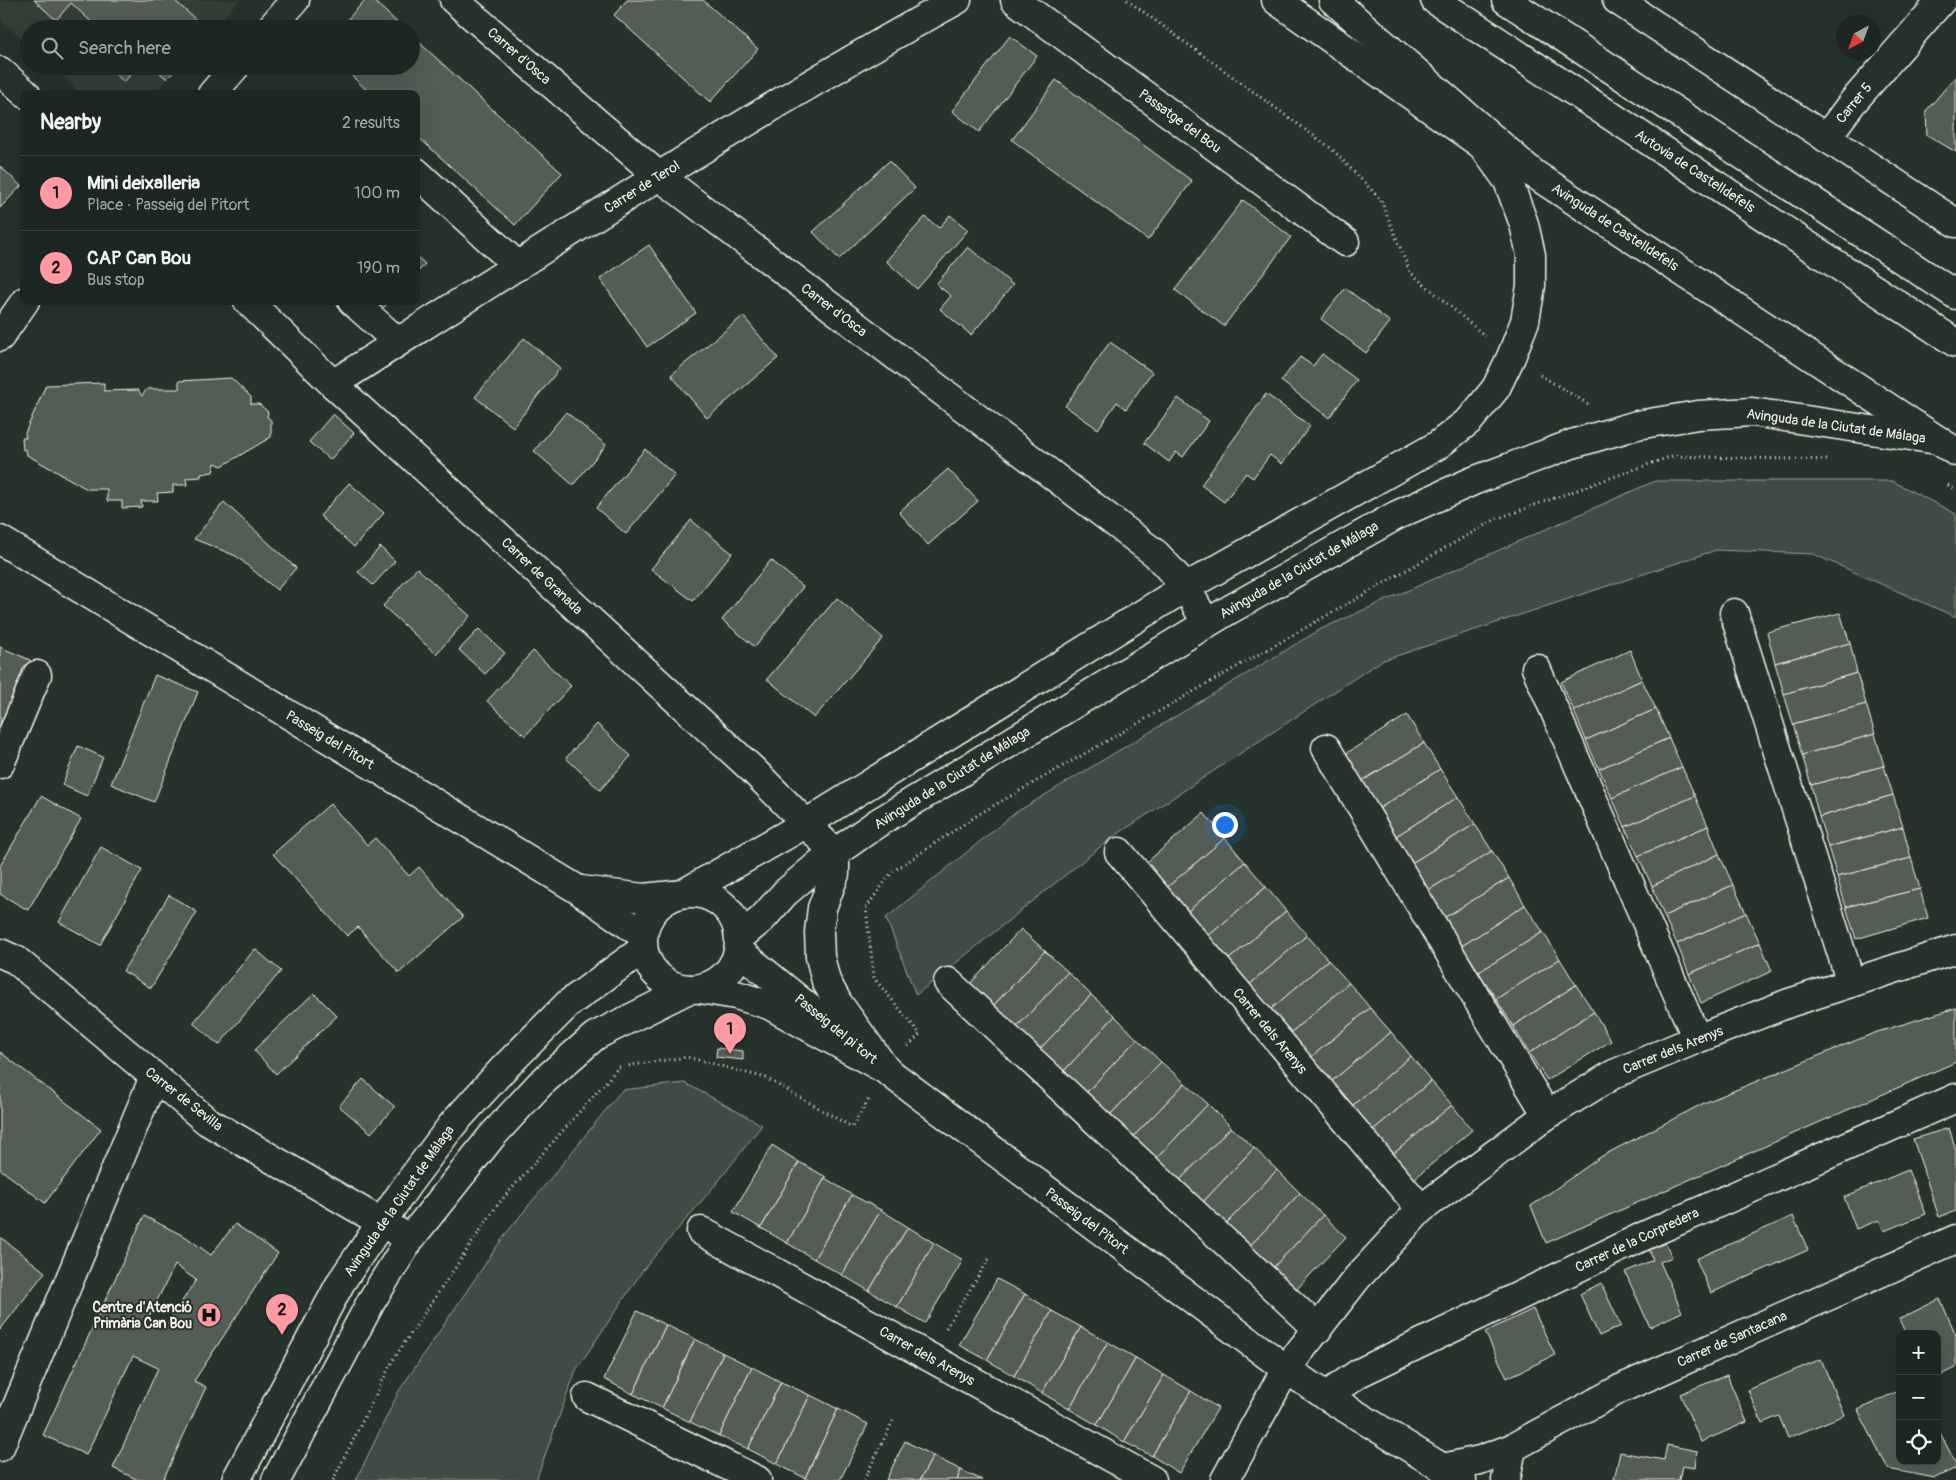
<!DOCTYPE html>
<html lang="en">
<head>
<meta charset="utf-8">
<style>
	:root { --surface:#1c2622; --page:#29322f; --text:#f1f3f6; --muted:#a0a5a5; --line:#3a4340; --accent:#ff9aa2 }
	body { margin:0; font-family:Pangolin,sans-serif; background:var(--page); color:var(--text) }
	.controls { position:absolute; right:15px; bottom:15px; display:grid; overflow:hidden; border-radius:10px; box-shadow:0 5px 20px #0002 }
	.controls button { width:45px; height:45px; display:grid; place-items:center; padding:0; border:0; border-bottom:1px solid var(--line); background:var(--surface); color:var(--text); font:25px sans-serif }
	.compass { position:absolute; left:1836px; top:15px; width:45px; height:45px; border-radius:50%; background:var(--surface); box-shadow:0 5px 20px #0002; rotate:221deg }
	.you { position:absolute; left:1224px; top:824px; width:18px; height:18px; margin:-12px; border:4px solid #fff; border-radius:50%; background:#1a73e8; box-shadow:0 0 0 8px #1a73e833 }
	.badge { display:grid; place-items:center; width:32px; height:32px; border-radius:50%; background:var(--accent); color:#111; font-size:16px; font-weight:700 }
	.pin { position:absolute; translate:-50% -41px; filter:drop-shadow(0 1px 2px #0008) }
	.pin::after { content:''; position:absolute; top:26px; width:18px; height:15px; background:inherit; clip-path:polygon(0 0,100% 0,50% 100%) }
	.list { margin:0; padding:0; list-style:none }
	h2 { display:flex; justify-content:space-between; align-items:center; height:65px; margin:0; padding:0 20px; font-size:21px }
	h2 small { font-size:16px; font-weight:400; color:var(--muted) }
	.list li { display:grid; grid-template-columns:32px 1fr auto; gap:15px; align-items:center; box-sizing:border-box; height:75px; padding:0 20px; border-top:1px solid var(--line) }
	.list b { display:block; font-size:19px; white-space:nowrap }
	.list p { margin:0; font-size:16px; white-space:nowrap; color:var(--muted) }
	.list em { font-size:16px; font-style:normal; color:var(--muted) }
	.icon { flex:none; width:28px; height:28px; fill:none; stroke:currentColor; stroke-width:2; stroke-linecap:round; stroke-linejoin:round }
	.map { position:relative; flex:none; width:1956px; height:1480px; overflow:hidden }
	.search { position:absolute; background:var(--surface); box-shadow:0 5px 20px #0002; left:20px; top:20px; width:400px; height:55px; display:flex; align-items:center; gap:12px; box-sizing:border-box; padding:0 18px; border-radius:28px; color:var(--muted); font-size:19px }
	.panel { position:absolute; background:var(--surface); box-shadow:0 5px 20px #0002; left:20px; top:90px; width:400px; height:215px; border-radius:10px }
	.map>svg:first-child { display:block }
	.built { fill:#333f39 }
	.green { fill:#414b45; stroke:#9a9e96 }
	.building { fill:#525c55; stroke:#f4f1e8; fill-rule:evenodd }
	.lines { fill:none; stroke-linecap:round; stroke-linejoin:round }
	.minor-casing { stroke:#f4f1e8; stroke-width:31 }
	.highway-casing { stroke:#f4f1e8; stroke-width:31 }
	.path { stroke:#f4f1e8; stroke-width:3; stroke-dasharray:1 4; stroke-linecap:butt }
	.minor { stroke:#26332d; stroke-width:28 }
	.highway { stroke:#26332d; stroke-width:28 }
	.labels { text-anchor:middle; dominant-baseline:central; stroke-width:4; stroke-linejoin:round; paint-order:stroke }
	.street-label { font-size:14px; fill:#f4f1e8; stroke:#26332d }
	.poi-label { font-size:14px; font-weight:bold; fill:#f4f1e8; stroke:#26332d; text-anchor:end }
</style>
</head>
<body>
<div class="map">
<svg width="1956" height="1480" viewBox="0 0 1956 1480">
	<rect width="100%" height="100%" fill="#26332d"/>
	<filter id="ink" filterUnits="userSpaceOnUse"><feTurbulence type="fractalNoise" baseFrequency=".02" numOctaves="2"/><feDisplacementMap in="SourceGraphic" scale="10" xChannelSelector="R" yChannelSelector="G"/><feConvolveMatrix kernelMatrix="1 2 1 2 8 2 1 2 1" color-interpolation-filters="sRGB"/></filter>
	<g filter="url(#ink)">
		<!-- built -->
		<g class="built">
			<path d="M0 0H239L213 29H29V45L0 19Z"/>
			<path d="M51 66H179L154 94H81Z"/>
		</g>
		<!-- green -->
		<g class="green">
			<path d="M1655 481H1892L1956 514V617L1813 554 1716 550 1381 661 1110 839 916 995 886 918 1015 813 1321 629Z"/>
			<path d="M685 1083 762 1125 717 1183 643 1270 576 1370 536 1480H356L399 1391 504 1236 622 1090Z"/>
		</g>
		<!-- building -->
		<g class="building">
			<path d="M34 0H174L206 29H99L71 3 56 20Z"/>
			<path d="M365 0H373L404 29H339Z"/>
			<path d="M627 0H703L758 49 710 102 614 15Z"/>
			<path d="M411 35 562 173 515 225 416 135V94H371L341 66H411Z"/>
			<path d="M1010 36 1037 56 979 132 952 111Z"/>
			<path d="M106 66H138L124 82Z"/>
			<path d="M152 66H179L167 79Z"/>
			<path d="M1956 76V152L1927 135 1926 111Z"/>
			<path d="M1056 80 1192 181 1148 240 1012 140Z"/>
			<path d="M889 161 915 188 839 259 813 232Z"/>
			<path d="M0 166 21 186 0 208Z"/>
			<path d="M1243 200 1291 237 1224 326 1175 290Z"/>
			<path d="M950 215 968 230 917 289 886 261 925 217 939 228Z"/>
			<path d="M649 245 696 313 647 347 600 279Z"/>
			<path d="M968 247 1013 285 971 335 940 309 951 296 936 284Z"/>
			<path d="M416 256 425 264 416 274Z"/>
			<path d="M1345 288 1390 322 1366 353 1321 319Z"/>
			<path d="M368 301H390L380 311Z"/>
			<path d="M743 316 778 358 707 418 671 375Z"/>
			<path d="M524 338 560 368 513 427 475 397Z"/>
			<path d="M1110 342 1152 372 1126 409 1117 402 1098 429 1065 406Z"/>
			<path d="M1322 354 1357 380 1329 418 1281 381 1300 357 1313 366Z"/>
			<path d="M231 378 251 397V404H259L268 412 267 417 271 420V437L222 466 215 463 213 472 201 474V477L186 478 187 485H173V492L157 493 158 501H141L142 507 122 508V501H107V489H87L27 455 26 450H23L22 438H26L25 433 46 385 104 383V391L138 390 142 396 147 389H179V381Z"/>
			<path d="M1266 394 1310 426 1282 464 1270 455 1253 478 1246 473 1224 502 1201 485Z"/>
			<path d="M1178 398 1209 421 1183 457 1176 452 1169 462 1144 443Z"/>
			<path d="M566 412 606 445 573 485 534 451Z"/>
			<path d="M333 414 354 433 330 460 309 442Z"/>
			<path d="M645 449 675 475 626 534 596 508Z"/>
			<path d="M948 469 978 501 928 545 899 512Z"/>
			<path d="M349 483 384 513 354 547 320 516Z"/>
			<path d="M224 502 296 568 277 590 236 556 194 539Z"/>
			<path d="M691 520 732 553 693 601 651 569Z"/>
			<path d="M380 547 395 561 373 585 358 572Z"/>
			<path d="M771 560 803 587 755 647 722 620Z"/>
			<path d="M417 568 470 616 436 654 383 606Z"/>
			<path d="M837 598 883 638 814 718 767 679Z"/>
			<path d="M1840 613 1850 643 1775 663 1767 632Z"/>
			<path d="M479 629 505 653 485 674 459 650Z"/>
			<path d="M1850 643 1857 673 1784 694 1775 663Z"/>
			<path d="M0 647 30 660 0 730Z"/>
			<path d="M1630 650 1642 680 1574 711 1561 682Z"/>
			<path d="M533 651 571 686 525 736 487 701Z"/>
			<path d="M1857 673 1866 704 1793 724 1784 694Z"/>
			<path d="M155 675 198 692 154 802 111 784Z"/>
			<path d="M1642 680 1656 709 1586 740 1574 711Z"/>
			<path d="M1866 704 1875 734 1802 755 1793 724Z"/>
			<path d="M1656 709 1669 738 1599 769 1586 740Z"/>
			<path d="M1407 715 1424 743 1359 783 1342 756Z"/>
			<path d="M597 724 631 756 600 790 566 758Z"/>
			<path d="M1875 734 1884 766 1811 785 1802 755Z"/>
			<path d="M1669 738 1682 767 1612 798 1599 769Z"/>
			<path d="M1424 743 1440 769 1377 810 1359 783Z"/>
			<path d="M78 746 103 757 87 796 62 785Z"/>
			<path d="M1884 766 1893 795 1819 817 1811 785Z"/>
			<path d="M1682 767 1695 796 1625 827 1612 798Z"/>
			<path d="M1440 769 1458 797 1393 838 1377 810Z"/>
			<path d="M1893 795 1903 827 1828 847 1819 817Z"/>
			<path d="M41 796 81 819 28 910 0 894V866Z"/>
			<path d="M1695 796 1708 826 1638 856 1625 827Z"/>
			<path d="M1458 797 1475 824 1410 864 1393 838Z"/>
			<path d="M330 804 367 845 375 838 409 876 419 867 463 917 399 973 358 927 347 936 273 854Z"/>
			<path d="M1204 813 1225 838 1165 889 1146 863Z"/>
			<path d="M1475 824 1492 851 1427 891 1410 864Z"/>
			<path d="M1708 826 1719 854 1652 886 1638 856Z"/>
			<path d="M1903 827 1911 858 1837 877 1828 847Z"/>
			<path d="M1225 838 1245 862 1187 912 1165 889Z"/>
			<path d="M101 847 142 870 100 945 59 922Z"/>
			<path d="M1492 851 1509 878 1444 918 1427 891Z"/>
			<path d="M1719 854 1733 885 1664 916 1652 886Z"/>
			<path d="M1911 858 1920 889 1846 907 1837 877Z"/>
			<path d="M1245 862 1266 887 1207 937 1187 912Z"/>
			<path d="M1509 878 1525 905 1462 946 1444 918Z"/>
			<path d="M1733 885 1746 913 1677 944 1664 916Z"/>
			<path d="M1266 887 1286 911 1227 961 1207 937Z"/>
			<path d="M1920 889 1928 918 1856 939 1846 907Z"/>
			<path d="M169 895 197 912 151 988 123 971Z"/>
			<path d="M1525 905 1543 932 1479 972 1462 946Z"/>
			<path d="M1286 911 1307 935 1248 986 1227 961Z"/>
			<path d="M1746 913 1760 943 1689 974 1677 944Z"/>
			<path d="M1021 929 1045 951 993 1006 970 984Z"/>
			<path d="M1543 932 1560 959 1496 999 1479 972Z"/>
			<path d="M1307 935 1328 960 1270 1010 1248 986Z"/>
			<path d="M1760 943 1772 971 1701 1003 1689 974Z"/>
			<path d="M255 949 281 971 219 1045 193 1023Z"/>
			<path d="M1045 951 1068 972 1016 1028 993 1006Z"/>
			<path d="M1560 959 1576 985 1513 1026 1496 999Z"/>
			<path d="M1328 960 1349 983 1289 1034 1270 1010Z"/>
			<path d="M1068 972 1091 995 1039 1050 1016 1028Z"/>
			<path d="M1349 983 1370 1008 1310 1058 1289 1034Z"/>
			<path d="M1576 985 1594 1012 1529 1053 1513 1026Z"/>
			<path d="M314 993 337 1016 276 1074 254 1050Z"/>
			<path d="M1091 995 1115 1016 1063 1072 1039 1050Z"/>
			<path d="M1370 1008 1391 1032 1331 1082 1310 1058Z"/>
			<path d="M1956 1008V1062L1546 1243 1531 1206 1602 1156 1704 1103 1874 1033Z"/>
			<path d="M1594 1012 1611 1041 1547 1080 1529 1053Z"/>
			<path d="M1115 1016 1137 1039 1085 1094 1063 1072Z"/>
			<path d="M1391 1032 1411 1056 1352 1106 1331 1082Z"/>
			<path d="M1137 1039 1161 1062 1109 1116 1085 1094Z"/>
			<path d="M717 1048 743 1051V1060L716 1057Z"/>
			<path d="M0 1052 101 1129 45 1203 0 1169Z"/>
			<path d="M1411 1056 1431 1081 1372 1131 1352 1106Z"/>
			<path d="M1161 1062 1185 1083 1132 1138 1109 1116Z"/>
			<path d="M363 1079 395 1107 371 1133 339 1106Z"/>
			<path d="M1431 1081 1452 1105 1392 1155 1372 1131Z"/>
			<path d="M1185 1083 1208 1104 1155 1160 1132 1138Z"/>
			<path d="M1208 1104 1231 1127 1178 1182 1155 1160Z"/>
			<path d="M1452 1105 1472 1130 1414 1179 1392 1155Z"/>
			<path d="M1231 1127 1254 1148 1201 1204 1178 1182Z"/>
			<path d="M1949 1128 1956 1150V1211L1939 1217 1913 1139Z"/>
			<path d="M772 1145 799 1162 761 1228 733 1212Z"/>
			<path d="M1254 1148 1277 1170 1224 1226 1201 1204Z"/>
			<path d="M799 1162 826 1177 787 1243 761 1228Z"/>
			<path d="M1277 1170 1300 1193 1248 1248 1224 1226Z"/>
			<path d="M1908 1170 1926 1214 1884 1231 1879 1220 1856 1229 1844 1197Z"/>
			<path d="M825 1178 852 1195 814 1259 787 1243Z"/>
			<path d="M1300 1193 1323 1215 1271 1270 1248 1248Z"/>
			<path d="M852 1195 881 1210 842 1275 814 1259Z"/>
			<path d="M881 1210 908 1227 869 1291 842 1275Z"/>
			<path d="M1323 1215 1346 1237 1294 1292 1271 1270Z"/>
			<path d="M144 1216 186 1237 211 1255 235 1224 278 1253 194 1381 206 1387 163 1480H138L113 1468 158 1368 133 1356 86 1455 43 1435ZM175 1265 196 1280 165 1327 148 1318Z"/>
			<path d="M1793 1216 1808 1250 1711 1293 1696 1259Z"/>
			<path d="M908 1227 934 1243 897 1307 869 1291Z"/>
			<path d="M0 1237 45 1272 0 1330Z"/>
			<path d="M1665 1242 1672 1257 1660 1262 1682 1312 1650 1327 1625 1272 1653 1260 1649 1249Z"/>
			<path d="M934 1243 963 1260 925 1323 897 1307Z"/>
			<path d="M997 1279 1025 1294 987 1360 959 1345Z"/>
			<path d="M1601 1283 1621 1326 1599 1336 1580 1294Z"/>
			<path d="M1025 1294 1052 1311 1014 1376 987 1360Z"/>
			<path d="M1940 1299 1956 1335V1368L1937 1377V1334H1906L1899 1319Z"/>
			<path d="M1533 1309 1555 1355 1507 1378 1485 1332Z"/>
			<path d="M637 1311 666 1325 633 1394 604 1379Z"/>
			<path d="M1052 1311 1081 1327 1042 1393 1014 1376Z"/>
			<path d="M666 1325 695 1339 662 1408 633 1394Z"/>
			<path d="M1081 1327 1108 1342 1069 1409 1042 1393Z"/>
			<path d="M695 1339 723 1353 690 1422 662 1408Z"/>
			<path d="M1108 1342 1136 1358 1097 1425 1069 1409Z"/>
			<path d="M723 1353 752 1367 719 1436 690 1422Z"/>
			<path d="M1136 1358 1164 1375 1124 1442 1097 1425Z"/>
			<path d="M1821 1359 1844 1415 1788 1438 1779 1416 1762 1423 1748 1390Z"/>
			<path d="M752 1367 781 1382 748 1449 719 1436Z"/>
			<path d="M1164 1375 1191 1391 1152 1456 1124 1442Z"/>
			<path d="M1727 1375 1747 1422 1701 1442 1680 1394Z"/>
			<path d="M781 1382 810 1395 777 1464 748 1449Z"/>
			<path d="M1900 1390V1461H1937V1427L1956 1464V1468L1935 1478 1888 1469 1858 1410Z"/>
			<path d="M1191 1391 1218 1408 1179 1473 1152 1456Z"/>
			<path d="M810 1395 838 1409 805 1478 777 1464Z"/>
			<path d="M838 1409 868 1424 840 1480H808L805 1478Z"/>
			<path d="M905 1441 933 1456 920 1480H886Z"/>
			<path d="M1667 1445 1697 1451 1695 1468 1682 1466 1679 1480H1614L1620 1452 1664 1460Z"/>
			<path d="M933 1456 961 1470 957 1480H920Z"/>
			<path d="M961 1470 982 1480H957Z"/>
		</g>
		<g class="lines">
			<defs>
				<g id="minor">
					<path d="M454 0 659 176 1156 554 1186 587 1206 623"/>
					<path d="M1015 0 1345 242"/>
					<path d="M1276 0 1482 145 1534 174 1956 452"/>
					<path d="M1617 0 1956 223"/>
					<path d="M270 29 295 0"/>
					<path d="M0 71 26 94"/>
					<path d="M212 94 236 66"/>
					<path d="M1826 138 1852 103 1942 0"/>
					<path d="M416 172 518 266"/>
					<path d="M248 301 333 384 753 770 835 853V874L822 908 819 932 820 957 826 981 838 1003 886 1070"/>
					<path d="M352 301 398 342"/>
					<path d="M0 337 25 301"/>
					<path d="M333 384C539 252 743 118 957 0"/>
					<path d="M0 540 577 889 643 935"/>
					<path d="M1734 613 1851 983"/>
					<path d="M1536 668 1697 1039"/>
					<path d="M1326 748 1547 1115"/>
					<path d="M0 764 37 675"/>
					<path d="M1119 852 1421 1209"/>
					<path d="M581 890 643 898 673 895"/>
					<path d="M686 892 807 823 1186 587 1438 445 1470 420 1496 388 1511 357 1525 321 1531 286V255L1524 224 1508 181 1482 145"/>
					<circle cx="691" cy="941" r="48"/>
					<path d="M740 937 762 919 785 893 819 864 879 822 1229 610 1397 515 1473 481 1572 444 1620 430 1637 425 1698 415 1752 412 1937 440"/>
					<path d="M739 951 825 1021"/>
					<path d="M0 953 16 960 207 1121 398 1232"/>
					<path d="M948 982 1318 1329"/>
					<path d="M700 989 736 995 769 1005 886 1070 1286 1369 1326 1396 1462 1480"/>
					<path d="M701 1231 1152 1480"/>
					<path d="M1326 1396 1359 1373 1646 1235 1956 1098"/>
					<path d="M587 1397 757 1480"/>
					<path d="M0 1447 154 1077"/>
					<path d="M1443 1468 1480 1460 1512 1448"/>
					<path d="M236 1480 341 1282 407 1185 452 1125 503 1069 569 1003 643 949"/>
					<path d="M276 1480 372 1300 410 1239 492 1136 540 1084 595 1036 689 989"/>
					<path d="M1225 1480 1286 1369 1357 1278 1421 1209 1547 1115 1614 1074 1697 1039 1789 1003 1956 949"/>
					<path d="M1506 1480 1512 1448 1620 1389 1956 1239"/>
				</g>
				<g id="highway">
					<path d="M1333 0 1534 174"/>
					<path d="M1435 0 1956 343"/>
					<path d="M1506 0 1956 295"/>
				</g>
			</defs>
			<!-- minor casing -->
			<use href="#minor" class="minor-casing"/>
			<!-- highway casing -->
			<use href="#highway" class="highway-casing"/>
			<!-- path -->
			<g class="path">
				<path d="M1127 0 1332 149 1381 200 1410 272 1485 336"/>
				<path d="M1540 375 1588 404"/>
				<path d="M1948 485 1956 490"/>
				<path d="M908 1046 920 1034 874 978 866 908 892 872 979 814 1496 519 1672 456 1831 460"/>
				<path d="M946 1328 989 1259"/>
				<path d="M333 1480 393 1360 498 1204 619 1067 687 1057 766 1078 852 1127 869 1099"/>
				<path d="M864 1480 893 1421"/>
			</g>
			<!-- minor -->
			<use href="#minor" class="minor"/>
			<!-- highway -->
			<use href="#highway" class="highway"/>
		</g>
	</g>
	<!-- icons -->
	<defs>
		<symbol id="hospital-disc" viewBox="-11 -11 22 22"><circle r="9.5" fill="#ff9aa2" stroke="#26332d"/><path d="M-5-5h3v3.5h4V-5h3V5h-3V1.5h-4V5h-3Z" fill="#111"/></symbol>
	</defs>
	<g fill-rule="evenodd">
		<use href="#hospital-disc" x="195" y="1301" width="28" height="28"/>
	</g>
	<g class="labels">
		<!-- street labels -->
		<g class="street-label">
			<text transform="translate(519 56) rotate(41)">Carrer d'Osca</text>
			<text transform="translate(1854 103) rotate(-51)">Carrer 5</text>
			<text transform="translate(1180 121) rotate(36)">Passatge del Bou</text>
			<text transform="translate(1695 171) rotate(33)">Autovia de Castelldefels</text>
			<text transform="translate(642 187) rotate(-32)">Carrer de Terol</text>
			<text transform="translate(1615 227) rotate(33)">Avinguda de Castelldefels</text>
			<text transform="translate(834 310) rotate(37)">Carrer d'Osca</text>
			<text transform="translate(1836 426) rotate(8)">Avinguda de la Ciutat de Málaga</text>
			<text transform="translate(1299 570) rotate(-30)">Avinguda de la Ciutat de Málaga</text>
			<text transform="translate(542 576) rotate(43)">Carrer de Granada</text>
			<text transform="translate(330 740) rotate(31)">Passeig del Pitort</text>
			<text transform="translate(952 778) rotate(-32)">Avinguda de la Ciutat de Málaga</text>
			<text transform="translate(836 1029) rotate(39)">Passeig del pi tort</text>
			<text transform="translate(1270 1031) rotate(50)">Carrer dels Arenys</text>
			<text transform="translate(1673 1050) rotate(-22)">Carrer dels Arenys</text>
			<text transform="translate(184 1099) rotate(38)">Carrer de Sevilla</text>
			<text transform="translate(399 1201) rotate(-55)">Avinguda de la Ciutat de Málaga</text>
			<text transform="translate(1087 1221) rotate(37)">Passeig del Pitort</text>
			<text transform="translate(1637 1240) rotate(-25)">Carrer de la Corpredera</text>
			<text transform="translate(1732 1339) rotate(-24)">Carrer de Santacana</text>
			<text transform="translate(927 1356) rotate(29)">Carrer dels Arenys</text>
		</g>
		<!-- poi labels -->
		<g class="poi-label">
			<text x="192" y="1307">Centre d'Atenció<tspan x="192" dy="16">Primària Can Bou</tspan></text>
		</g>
	</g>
</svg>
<div class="controls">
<button>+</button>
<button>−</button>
<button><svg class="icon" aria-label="locate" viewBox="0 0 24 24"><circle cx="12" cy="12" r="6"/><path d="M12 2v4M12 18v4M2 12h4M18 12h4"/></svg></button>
</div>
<svg class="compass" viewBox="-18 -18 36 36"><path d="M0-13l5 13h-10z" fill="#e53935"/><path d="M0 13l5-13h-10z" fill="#a0a5a5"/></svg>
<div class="you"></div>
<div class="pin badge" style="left:730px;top:1054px">1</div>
<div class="pin badge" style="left:282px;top:1335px">2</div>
<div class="search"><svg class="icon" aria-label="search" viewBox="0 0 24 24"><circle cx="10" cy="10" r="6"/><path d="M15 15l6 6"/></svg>Search here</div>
<section class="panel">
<h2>Nearby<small>2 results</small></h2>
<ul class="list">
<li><span class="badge">1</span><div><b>Mini deixalleria</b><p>Place · Passeig del Pitort</p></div><em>100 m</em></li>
<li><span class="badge">2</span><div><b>CAP Can Bou</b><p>Bus stop</p></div><em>190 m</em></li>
</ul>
</section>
</div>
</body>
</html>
